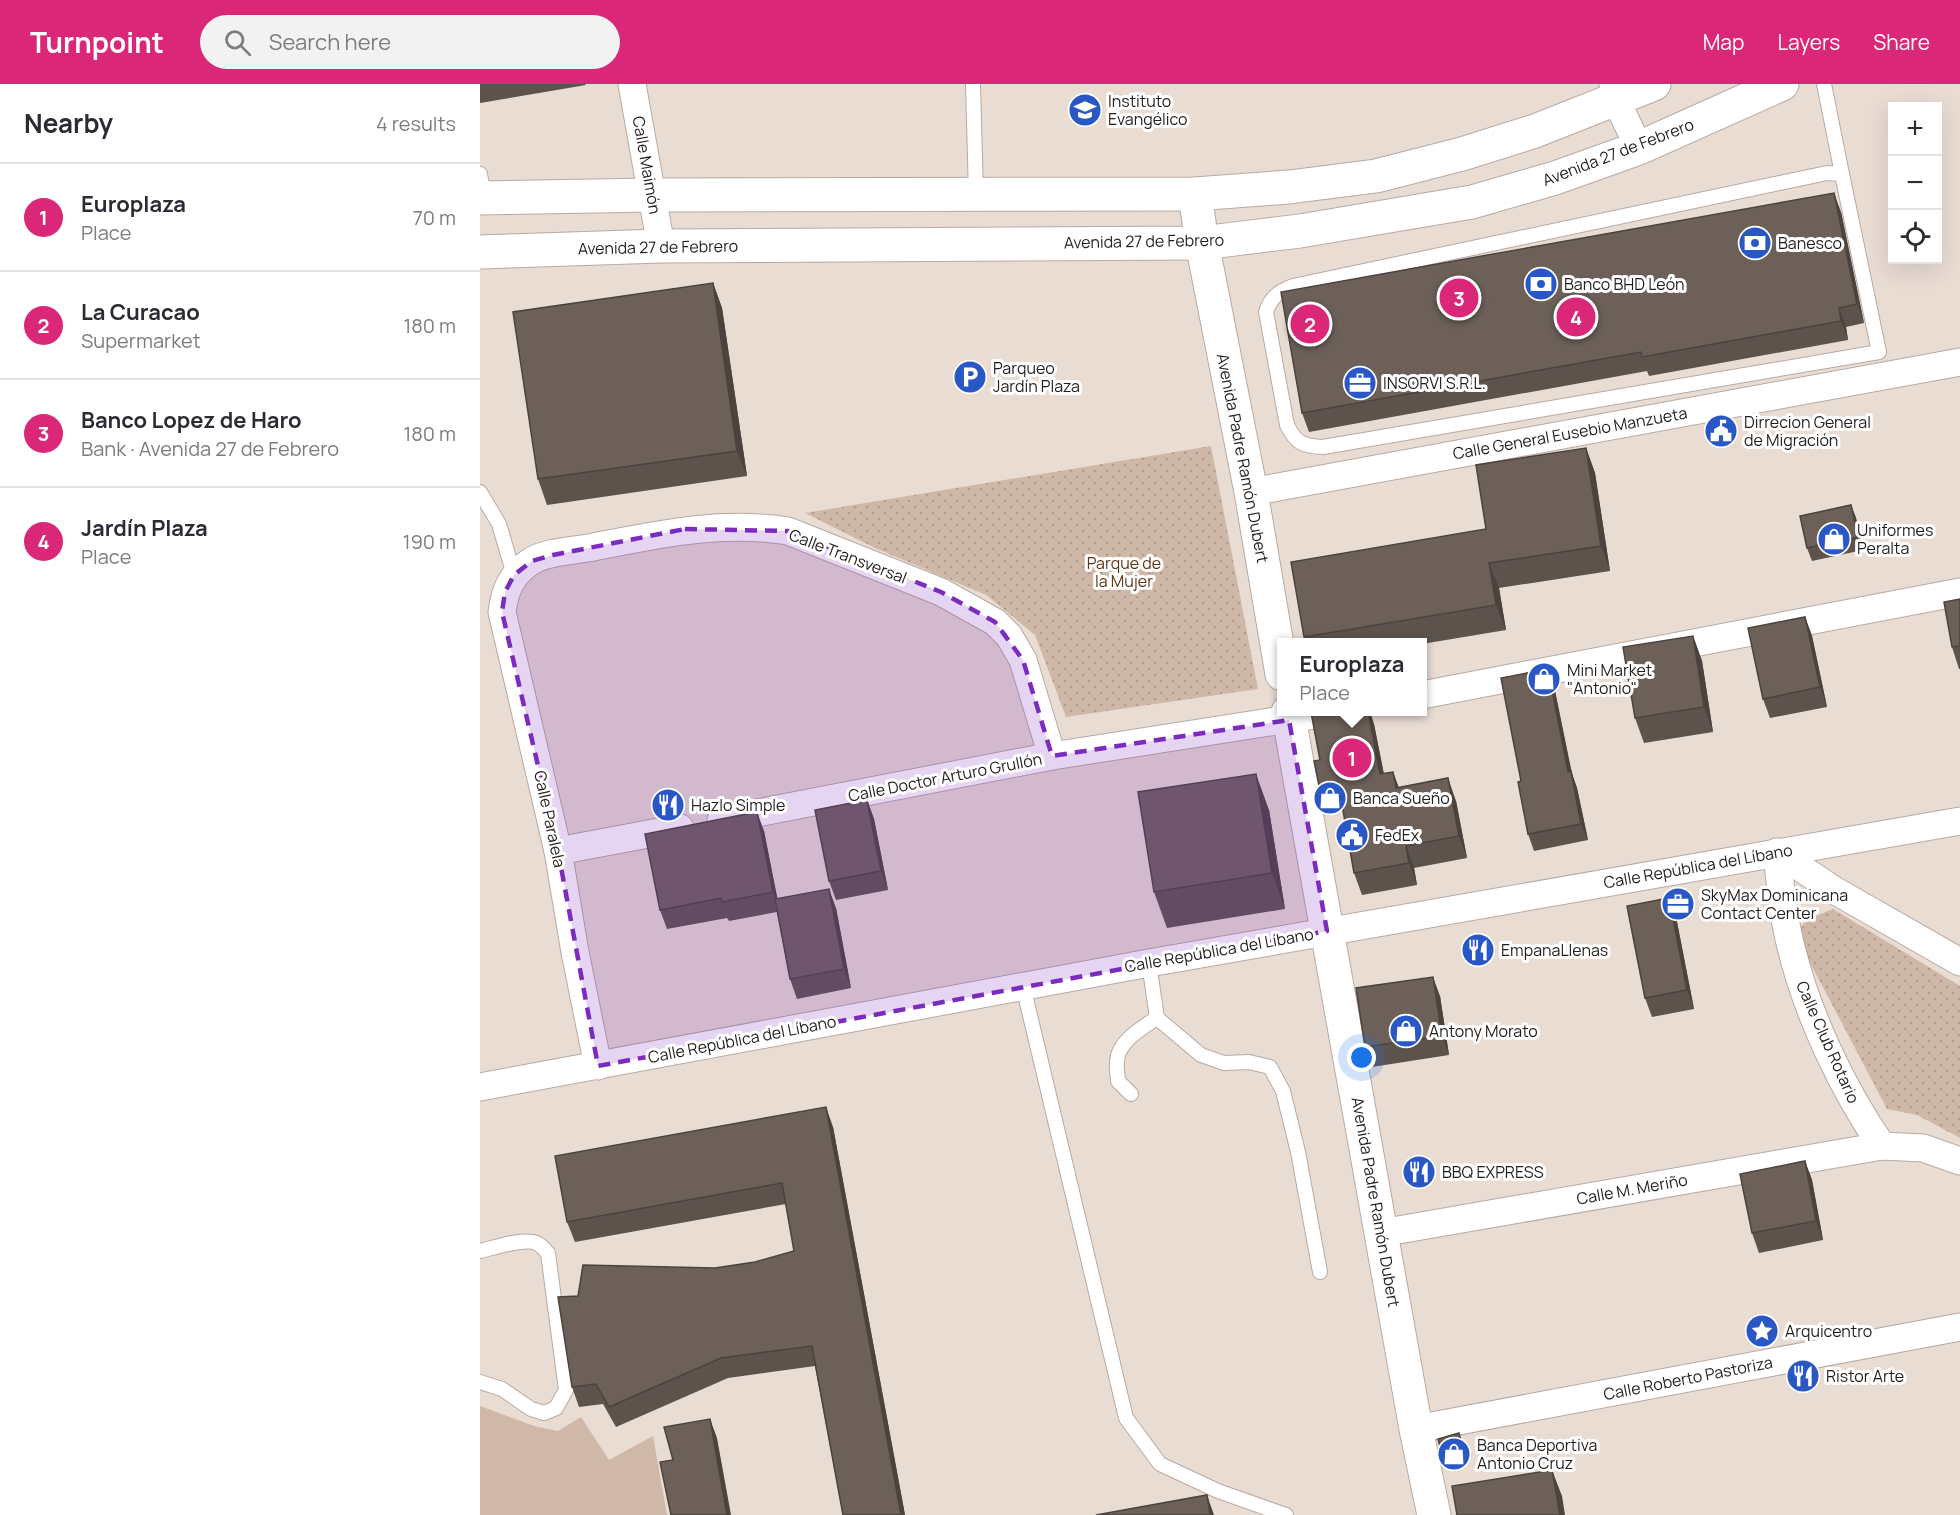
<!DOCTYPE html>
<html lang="en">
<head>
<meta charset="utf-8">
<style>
	:root { --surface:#fff; --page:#f2f2f3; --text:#2b2b33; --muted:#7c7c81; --line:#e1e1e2; --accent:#db2777 }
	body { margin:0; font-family:Manrope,sans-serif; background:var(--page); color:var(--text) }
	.controls { position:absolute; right:18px; top:18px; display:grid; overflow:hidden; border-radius:0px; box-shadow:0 6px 24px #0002 }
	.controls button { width:54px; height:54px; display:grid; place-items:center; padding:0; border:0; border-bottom:2px solid var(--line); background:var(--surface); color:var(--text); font:30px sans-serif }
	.you { position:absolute; left:882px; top:974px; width:21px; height:21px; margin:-15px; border:4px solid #fff; border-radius:50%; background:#1a73e8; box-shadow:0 0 0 9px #1a73e833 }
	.badge { display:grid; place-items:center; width:39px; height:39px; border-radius:50%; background:var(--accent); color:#fff; font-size:20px; font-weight:700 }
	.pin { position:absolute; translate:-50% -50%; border:3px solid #fff; box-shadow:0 2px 6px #0006 }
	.popup { position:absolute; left:797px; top:554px; width:150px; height:78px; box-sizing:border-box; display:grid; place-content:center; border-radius:0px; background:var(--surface); filter:drop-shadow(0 2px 4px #0005); font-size:20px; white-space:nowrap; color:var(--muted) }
	.popup b { font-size:22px; color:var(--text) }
	.popup::after { content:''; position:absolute; left:50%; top:100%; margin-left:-12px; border:12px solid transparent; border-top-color:var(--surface) }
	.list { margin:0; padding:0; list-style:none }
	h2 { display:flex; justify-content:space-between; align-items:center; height:78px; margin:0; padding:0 24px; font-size:26px }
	h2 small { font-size:20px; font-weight:400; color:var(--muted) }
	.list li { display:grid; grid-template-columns:39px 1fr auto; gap:18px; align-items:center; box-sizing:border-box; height:108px; padding:0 24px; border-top:2px solid var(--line) }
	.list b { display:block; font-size:22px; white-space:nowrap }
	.list p { margin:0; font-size:20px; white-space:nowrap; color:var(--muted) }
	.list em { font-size:20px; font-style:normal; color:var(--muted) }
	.icon { flex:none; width:33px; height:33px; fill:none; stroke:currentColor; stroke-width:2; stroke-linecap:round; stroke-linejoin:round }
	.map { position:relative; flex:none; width:1480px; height:1431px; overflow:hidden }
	header { display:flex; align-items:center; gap:36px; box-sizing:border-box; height:84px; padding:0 30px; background:var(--accent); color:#fff }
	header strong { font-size:28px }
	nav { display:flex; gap:33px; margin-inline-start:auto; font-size:21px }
	.search { width:420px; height:54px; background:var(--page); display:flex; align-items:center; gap:15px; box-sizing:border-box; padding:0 21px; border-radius:33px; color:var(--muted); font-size:22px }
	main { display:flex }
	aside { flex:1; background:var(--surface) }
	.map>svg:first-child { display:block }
	.grass { fill:#d0b8a9 }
	.park { fill:url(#park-dots) }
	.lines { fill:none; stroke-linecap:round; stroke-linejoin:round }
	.service-casing { stroke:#b7aaa2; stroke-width:16 }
	.minor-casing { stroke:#b7aaa2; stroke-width:29 }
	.tertiary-casing { stroke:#b7aaa2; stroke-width:35 }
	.primary-casing { stroke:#b7aaa2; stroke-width:35 }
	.service { stroke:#fff; stroke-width:14 }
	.minor { stroke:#fff; stroke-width:27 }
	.tertiary { stroke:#fff; stroke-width:33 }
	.primary { stroke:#fff; stroke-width:33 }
	.wall { fill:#5d534d }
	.shaded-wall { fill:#4c433e }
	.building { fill:#6c6059; stroke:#4c433e; stroke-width:1.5 }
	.marked { fill:#7b2cbf; fill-opacity:0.2; stroke:#7b2cbf; stroke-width:4.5; stroke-dasharray:12 8; stroke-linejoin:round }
	.labels { text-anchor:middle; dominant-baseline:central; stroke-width:6; stroke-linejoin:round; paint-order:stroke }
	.poi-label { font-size:16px; fill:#231e1b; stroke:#fff; text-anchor:start }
	.street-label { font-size:16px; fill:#231e1b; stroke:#fff }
	.park-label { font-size:16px; fill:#603516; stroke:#fff }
</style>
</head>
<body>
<header>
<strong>Turnpoint</strong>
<div class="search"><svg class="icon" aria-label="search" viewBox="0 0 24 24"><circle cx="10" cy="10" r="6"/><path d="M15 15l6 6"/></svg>Search here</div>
<nav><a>Map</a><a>Layers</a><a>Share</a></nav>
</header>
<main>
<aside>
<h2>Nearby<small>4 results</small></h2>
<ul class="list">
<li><span class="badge">1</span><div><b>Europlaza</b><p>Place</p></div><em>70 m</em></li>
<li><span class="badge">2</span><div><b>La Curacao</b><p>Supermarket</p></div><em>180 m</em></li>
<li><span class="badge">3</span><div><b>Banco Lopez de Haro</b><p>Bank · Avenida 27 de Febrero</p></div><em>180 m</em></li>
<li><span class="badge">4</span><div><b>Jardín Plaza</b><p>Place</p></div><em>190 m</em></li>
</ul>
</aside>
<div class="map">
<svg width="1480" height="1431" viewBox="0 0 1480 1431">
	<defs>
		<pattern id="park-dots" width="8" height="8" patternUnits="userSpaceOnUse" patternTransform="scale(1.5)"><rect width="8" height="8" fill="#d0b8a9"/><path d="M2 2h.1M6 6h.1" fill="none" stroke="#b29e91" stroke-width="1.8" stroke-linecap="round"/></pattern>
	</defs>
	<rect width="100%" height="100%" fill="#e9dcd3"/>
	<!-- grass -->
	<path class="grass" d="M0 1322 54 1342 78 1347 101 1333 129 1376 173 1352 187 1431H0Z"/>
	<!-- park -->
	<g class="park">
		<path d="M731 362 778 605 586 633 555 551 506 511 395 464 325 429Z"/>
		<path d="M1353 825 1480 902V1054L1437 1031 1407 1025 1315 850 1328 835Z"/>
	</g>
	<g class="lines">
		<defs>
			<g id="service">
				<path d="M493 0 496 111"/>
				<path d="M1344 0 1362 90"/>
				<path d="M1347 89 1362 90 1399 268 843 363C822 362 816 359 807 341L786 228C791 213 798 208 813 202Z"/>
				<path d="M0 90 4 114"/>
				<path d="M0 408 19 440 34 491"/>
				<path d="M669 879 677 934 721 971 744 979 769 978 790 983 803 1007 818 1068 840 1188"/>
				<path d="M543 902 646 1334 680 1380 738 1407 806 1431"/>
				<path d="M651 1010 638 997C638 991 636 984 637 978 637 958 663 943 677 934"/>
				<path d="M0 1167C14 1164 39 1155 53 1158 60 1159 63 1164 68 1169L86 1306 76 1324 64 1329 51 1325 22 1305 0 1298"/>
			</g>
			<g id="minor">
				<path d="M152 0 181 162"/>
				<path d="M1133 0 1136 16 1159 64"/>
				<path d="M771 408 1480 278"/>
				<path d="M942 611 1480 508"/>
				<path d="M241 736 572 672 854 628"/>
				<path d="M78 767 200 744"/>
				<path d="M1297 768C1300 800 1303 832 1311 863 1328 932 1362 1004 1402 1062"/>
				<path d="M1297 768 1354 806 1480 878"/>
				<path d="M118 982 95 868 78 767 22 528C25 506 31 491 50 478 65 468 90 467 108 464 175 451 240 436 308 447L461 508 515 538 529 552 543 576 572 672"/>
				<path d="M0 1003 669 879 1480 737"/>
				<path d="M901 1149 1402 1062 1443 1064 1480 1077"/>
				<path d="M936 1345 1480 1243"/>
			</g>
			<g id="tertiary">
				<path d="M715 110 722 159 771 408 802 590"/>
				<path d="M808 628 936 1345 954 1431"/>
			</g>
			<g id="primary">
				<path d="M0 114 172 111 715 110 809 103 896 92 982 70 1055 47 1174 0"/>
				<path d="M0 168 181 162 722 159 820 147 992 118 1075 94 1159 64 1302 0"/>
			</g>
		</defs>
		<!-- service casing -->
		<use href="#service" class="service-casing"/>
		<!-- minor casing -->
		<use href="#minor" class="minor-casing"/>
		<!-- tertiary casing -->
		<use href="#tertiary" class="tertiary-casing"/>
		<!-- primary casing -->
		<use href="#primary" class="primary-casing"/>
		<!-- service -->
		<use href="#service" class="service"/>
		<!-- minor -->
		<use href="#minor" class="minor"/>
		<!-- tertiary -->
		<use href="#tertiary" class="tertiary"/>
		<!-- primary -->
		<use href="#primary" class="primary"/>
	</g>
	<!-- wall -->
	<g class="wall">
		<path d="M0 0H105L106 1 0 19Z"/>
		<path d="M1361 128 1384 239 1366 243 1368 256 1169 292 1167 287 829 348 822 329Z"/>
		<path d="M233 199 242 224 267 392 67 421 58 395Z"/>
		<path d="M1106 364 1115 389 1130 487 1019 504 1026 546 942 560V558H826L824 553 1006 445Z"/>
		<path d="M1371 421 1376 434 1383 466 1332 477 1327 464Z"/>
		<path d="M1480 515V585H1479L1472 563Z"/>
		<path d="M1325 533 1332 552 1347 623 1290 634 1283 615Z"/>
		<path d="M1213 552 1222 577 1233 648 1164 659 1155 634Z"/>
		<path d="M1074 602 1091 687 1097 704 1108 756 1054 767 1048 750 1041 697Z"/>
		<path d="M894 640 904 690 913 688 919 704 976 717 987 774 934 784 937 801 882 811 874 789 862 721 847 723 839 701 840 676Z"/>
		<path d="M387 716 394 735 408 806 356 816 349 797Z"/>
		<path d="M789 726 805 825 687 844 674 808Z"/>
		<path d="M284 747 297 815 356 824 371 904 317 915 310 895 297 828 249 837 247 834 187 845 180 826Z"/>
		<path d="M1189 814 1196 833 1214 925 1172 933 1165 914Z"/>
		<path d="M960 912 969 971 892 983 885 963Z"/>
		<path d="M353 1043 425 1431H363L335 1282 248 1294 136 1343 123 1320 99 1323 92 1303 98 1212 235 1184 275 1178 314 1167 306 1120 95 1158 87 1138Z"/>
		<path d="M1325 1077 1332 1096 1343 1156 1279 1169 1272 1149Z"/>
		<path d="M979 1349 987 1378 966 1384 964 1377Z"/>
	</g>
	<!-- shaded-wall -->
	<g class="shaded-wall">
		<path d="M1354 109 1361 128 1384 239 1377 220Z"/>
		<path d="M233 199 242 224 267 392 257 367Z"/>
		<path d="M1359 224 1366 243 1368 256 1361 237Z"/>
		<path d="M1106 364 1115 389 1130 487 1121 462Z"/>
		<path d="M1371 421 1376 434 1383 466 1378 453Z"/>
		<path d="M1009 479 1019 504 1026 546 1016 521Z"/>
		<path d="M1325 533 1332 552 1347 623 1340 603Z"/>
		<path d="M1213 552 1222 577 1233 648 1224 623Z"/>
		<path d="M1068 585 1074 602 1095 704 1088 688Z"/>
		<path d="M888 627H890L894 640 908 712 900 690Z"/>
		<path d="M1091 687 1097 704 1108 756 1101 740Z"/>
		<path d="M913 688 921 710 916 704Z"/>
		<path d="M776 690 789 726 805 825 792 789Z"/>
		<path d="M968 694 976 717 987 774 979 752Z"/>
		<path d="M387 716 394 735 408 806 401 787Z"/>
		<path d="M277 728 284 747 300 827 293 808Z"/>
		<path d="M926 762 934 784 937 801 929 779Z"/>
		<path d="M349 805 356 824 371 904 364 885Z"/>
		<path d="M1189 814 1196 833 1214 925 1207 906Z"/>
		<path d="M953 893 960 912 969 971 962 952Z"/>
		<path d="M346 1023 353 1043 425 1431H421Z"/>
		<path d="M1325 1077 1332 1096 1343 1156 1336 1137Z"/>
		<path d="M230 1335 237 1354 251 1431H247Z"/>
		<path d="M1072 1386 1082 1412 1085 1431H1080Z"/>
		<path d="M727 1411 734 1431H730Z"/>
	</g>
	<!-- building -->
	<g class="building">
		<path d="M1354 109 1377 220 1359 224 1361 237 1162 273 1161 268 822 329 801 208Z"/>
		<path d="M233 199 257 367 58 395 33 228Z"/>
		<path d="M1106 364 1121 462 1009 479 1016 521 824 553 811 478 1006 445 996 381Z"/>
		<path d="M1371 421 1378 453 1327 464 1320 432Z"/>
		<path d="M1480 515V562L1472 563 1464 518Z"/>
		<path d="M1325 533 1340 603 1283 615 1268 544Z"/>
		<path d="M1213 552 1224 623 1155 634 1143 563Z"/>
		<path d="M1068 585 1088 688 1091 687 1101 740 1048 750 1038 698 1041 697 1021 594Z"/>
		<path d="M835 627H888L900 690 913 688 916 704 968 694 979 752 926 762 929 779 874 789 858 698 839 701 834 677 840 676 831 628Z"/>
		<path d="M776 690 792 789 674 808 658 708Z"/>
		<path d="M387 716 401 787 349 797 335 726Z"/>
		<path d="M277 728 293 808 242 818 241 814 180 826 165 750Z"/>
		<path d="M349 805 364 885 310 895 295 815Z"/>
		<path d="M1189 814 1207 906 1165 914 1147 822Z"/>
		<path d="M953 893 962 952 885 963 876 904Z"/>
		<path d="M346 1023 421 1431H363L332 1262 241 1274 129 1323 116 1300 92 1303 78 1213 98 1212 103 1181 235 1184 275 1178 314 1167 302 1099 87 1138 75 1072Z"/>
		<path d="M1325 1077 1336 1137 1272 1149 1260 1090Z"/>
		<path d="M230 1335 247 1431H191L180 1378 193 1376 184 1343Z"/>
		<path d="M979 1349 985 1372 964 1377 958 1355Z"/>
		<path d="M1072 1386 1080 1431H977L972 1402Z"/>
		<path d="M727 1411 730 1431H616Z"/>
	</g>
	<!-- marked area -->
	<path class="marked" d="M205 445 308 447 461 508 515 538 543 576 572 672 809 636 847 847 118 982 78 767 22 528 25 508 34 491 52 477 73 471Z"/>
	<!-- icons -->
	<defs>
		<symbol id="school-disc" viewBox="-11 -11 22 22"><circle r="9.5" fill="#2958c6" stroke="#fff"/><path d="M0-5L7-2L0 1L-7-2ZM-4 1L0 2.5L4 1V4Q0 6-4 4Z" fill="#fff"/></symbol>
		<symbol id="bank-disc" viewBox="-11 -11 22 22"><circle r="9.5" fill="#2958c6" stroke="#fff"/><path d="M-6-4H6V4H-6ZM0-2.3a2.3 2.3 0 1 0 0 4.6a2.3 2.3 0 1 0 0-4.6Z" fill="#fff"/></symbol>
		<symbol id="parking-disc" viewBox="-11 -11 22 22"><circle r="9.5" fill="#2958c6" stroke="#fff"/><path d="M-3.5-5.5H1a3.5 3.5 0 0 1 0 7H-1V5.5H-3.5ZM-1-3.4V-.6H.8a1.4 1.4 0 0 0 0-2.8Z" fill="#fff"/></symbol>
		<symbol id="office-disc" viewBox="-11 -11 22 22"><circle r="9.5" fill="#2958c6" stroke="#fff"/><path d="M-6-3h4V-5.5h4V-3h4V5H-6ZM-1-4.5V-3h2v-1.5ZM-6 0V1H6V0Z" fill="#fff"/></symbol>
		<symbol id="civic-disc" viewBox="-11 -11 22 22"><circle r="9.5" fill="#2958c6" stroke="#fff"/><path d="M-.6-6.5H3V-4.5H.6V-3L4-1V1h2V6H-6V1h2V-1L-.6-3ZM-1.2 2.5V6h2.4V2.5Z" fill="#fff"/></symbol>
		<symbol id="shop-disc" viewBox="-11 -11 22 22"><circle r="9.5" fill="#2958c6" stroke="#fff"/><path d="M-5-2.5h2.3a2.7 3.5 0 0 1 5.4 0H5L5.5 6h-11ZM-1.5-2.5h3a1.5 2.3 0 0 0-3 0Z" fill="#fff"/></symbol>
		<symbol id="restaurant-disc" viewBox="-11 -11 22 22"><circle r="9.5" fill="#2958c6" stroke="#fff"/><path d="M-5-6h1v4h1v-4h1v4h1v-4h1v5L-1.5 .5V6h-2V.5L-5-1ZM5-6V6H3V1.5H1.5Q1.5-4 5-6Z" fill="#fff"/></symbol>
		<symbol id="sight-disc" viewBox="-11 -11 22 22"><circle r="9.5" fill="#2958c6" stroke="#fff"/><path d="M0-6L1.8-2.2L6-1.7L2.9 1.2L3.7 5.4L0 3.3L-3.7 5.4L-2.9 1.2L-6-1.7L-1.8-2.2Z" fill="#fff"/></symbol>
	</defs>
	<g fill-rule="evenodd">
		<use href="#school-disc" x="586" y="7" width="38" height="38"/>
		<use href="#bank-disc" x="1256" y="140" width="38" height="38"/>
		<use href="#bank-disc" x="1042" y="181" width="38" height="38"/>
		<use href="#parking-disc" x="471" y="274" width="38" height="38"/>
		<use href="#office-disc" x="861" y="280" width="38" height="38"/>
		<use href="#civic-disc" x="1222" y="328" width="38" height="38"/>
		<use href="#shop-disc" x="1335" y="436" width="38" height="38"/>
		<use href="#shop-disc" x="1045" y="576" width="38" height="38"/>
		<use href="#shop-disc" x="831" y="695" width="38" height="38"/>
		<use href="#restaurant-disc" x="169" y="702" width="38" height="38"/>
		<use href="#civic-disc" x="853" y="732" width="38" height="38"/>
		<use href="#office-disc" x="1179" y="801" width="38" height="38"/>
		<use href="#restaurant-disc" x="979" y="847" width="38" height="38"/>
		<use href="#shop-disc" x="907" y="928" width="38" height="38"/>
		<use href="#restaurant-disc" x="920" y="1069" width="38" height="38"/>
		<use href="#sight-disc" x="1263" y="1228" width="38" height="38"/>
		<use href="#restaurant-disc" x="1304" y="1273" width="38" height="38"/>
		<use href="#shop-disc" x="955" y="1351" width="38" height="38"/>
	</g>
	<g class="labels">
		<!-- poi labels -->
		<g class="poi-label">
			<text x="628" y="17">Instituto<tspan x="628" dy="18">Evangélico</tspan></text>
			<text x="1298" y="159">Banesco</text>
			<text x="1084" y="200">Banco BHD León</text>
			<text x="513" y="284">Parqueo<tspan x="513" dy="18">Jardín Plaza</tspan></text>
			<text x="903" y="299">INSORVI S.R.L.</text>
			<text x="1264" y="338">Dirrecion General<tspan x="1264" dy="18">de Migración</tspan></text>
			<text x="1377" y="446">Uniformes<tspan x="1377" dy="18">Peralta</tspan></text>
			<text x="1087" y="586">Mini Market<tspan x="1087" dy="18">"Antonio"</tspan></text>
			<text x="873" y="714">Banca Sueño</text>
			<text x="211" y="721">Hazlo Simple</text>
			<text x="895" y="751">FedEx</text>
			<text x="1221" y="811">SkyMax Dominicana<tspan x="1221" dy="18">Contact Center</tspan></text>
			<text x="1021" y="866">EmpanaLlenas</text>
			<text x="949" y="947">Antony Morato</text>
			<text x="962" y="1088">BBQ EXPRESS</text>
			<text x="1305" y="1247">Arquicentro</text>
			<text x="1346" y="1292">Ristor Arte</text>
			<text x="997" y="1361">Banca Deportiva<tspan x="997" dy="18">Antonio Cruz</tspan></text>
		</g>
		<!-- street labels -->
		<g class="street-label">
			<text transform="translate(1138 68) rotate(-21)">Avenida 27 de Febrero</text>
			<text transform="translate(167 81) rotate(80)">Calle Maimón</text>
			<text transform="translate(664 157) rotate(-1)">Avenida 27 de Febrero</text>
			<text transform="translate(178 163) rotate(-1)">Avenida 27 de Febrero</text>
			<text transform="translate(1090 349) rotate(-10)">Calle General Eusebio Manzueta</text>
			<text transform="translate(763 374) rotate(79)">Avenida Padre Ramón Dubert</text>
			<text transform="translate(368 472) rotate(21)">Calle Transversal</text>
			<text transform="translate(465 693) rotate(-11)">Calle Doctor Arturo Grullón</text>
			<text transform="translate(70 735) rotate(78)">Calle Paralela</text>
			<text transform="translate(1218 782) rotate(-10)">Calle República del Líbano</text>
			<text transform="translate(739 866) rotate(-10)">Calle República del Líbano</text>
			<text transform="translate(262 955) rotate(-11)">Calle República del Líbano</text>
			<text transform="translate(1348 958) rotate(66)">Calle Club Rotario</text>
			<text transform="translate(1152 1105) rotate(-10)">Calle M. Meriño</text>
			<text transform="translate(896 1118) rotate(80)">Avenida Padre Ramón Dubert</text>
			<text transform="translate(1208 1294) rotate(-11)">Calle Roberto Pastoriza</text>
		</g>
		<!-- park labels -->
		<g class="park-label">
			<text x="644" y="479">Parque de<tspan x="644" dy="18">la Mujer</tspan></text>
		</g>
	</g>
</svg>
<div class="controls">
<button>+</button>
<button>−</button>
<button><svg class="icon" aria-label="locate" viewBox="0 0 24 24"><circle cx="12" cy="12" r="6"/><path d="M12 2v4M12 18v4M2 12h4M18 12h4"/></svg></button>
</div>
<div class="you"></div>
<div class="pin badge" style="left:872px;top:674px">1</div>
<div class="popup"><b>Europlaza</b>Place</div>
<div class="pin badge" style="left:830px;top:240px">2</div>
<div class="pin badge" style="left:979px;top:214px">3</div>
<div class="pin badge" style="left:1096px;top:233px">4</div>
</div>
</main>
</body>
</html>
